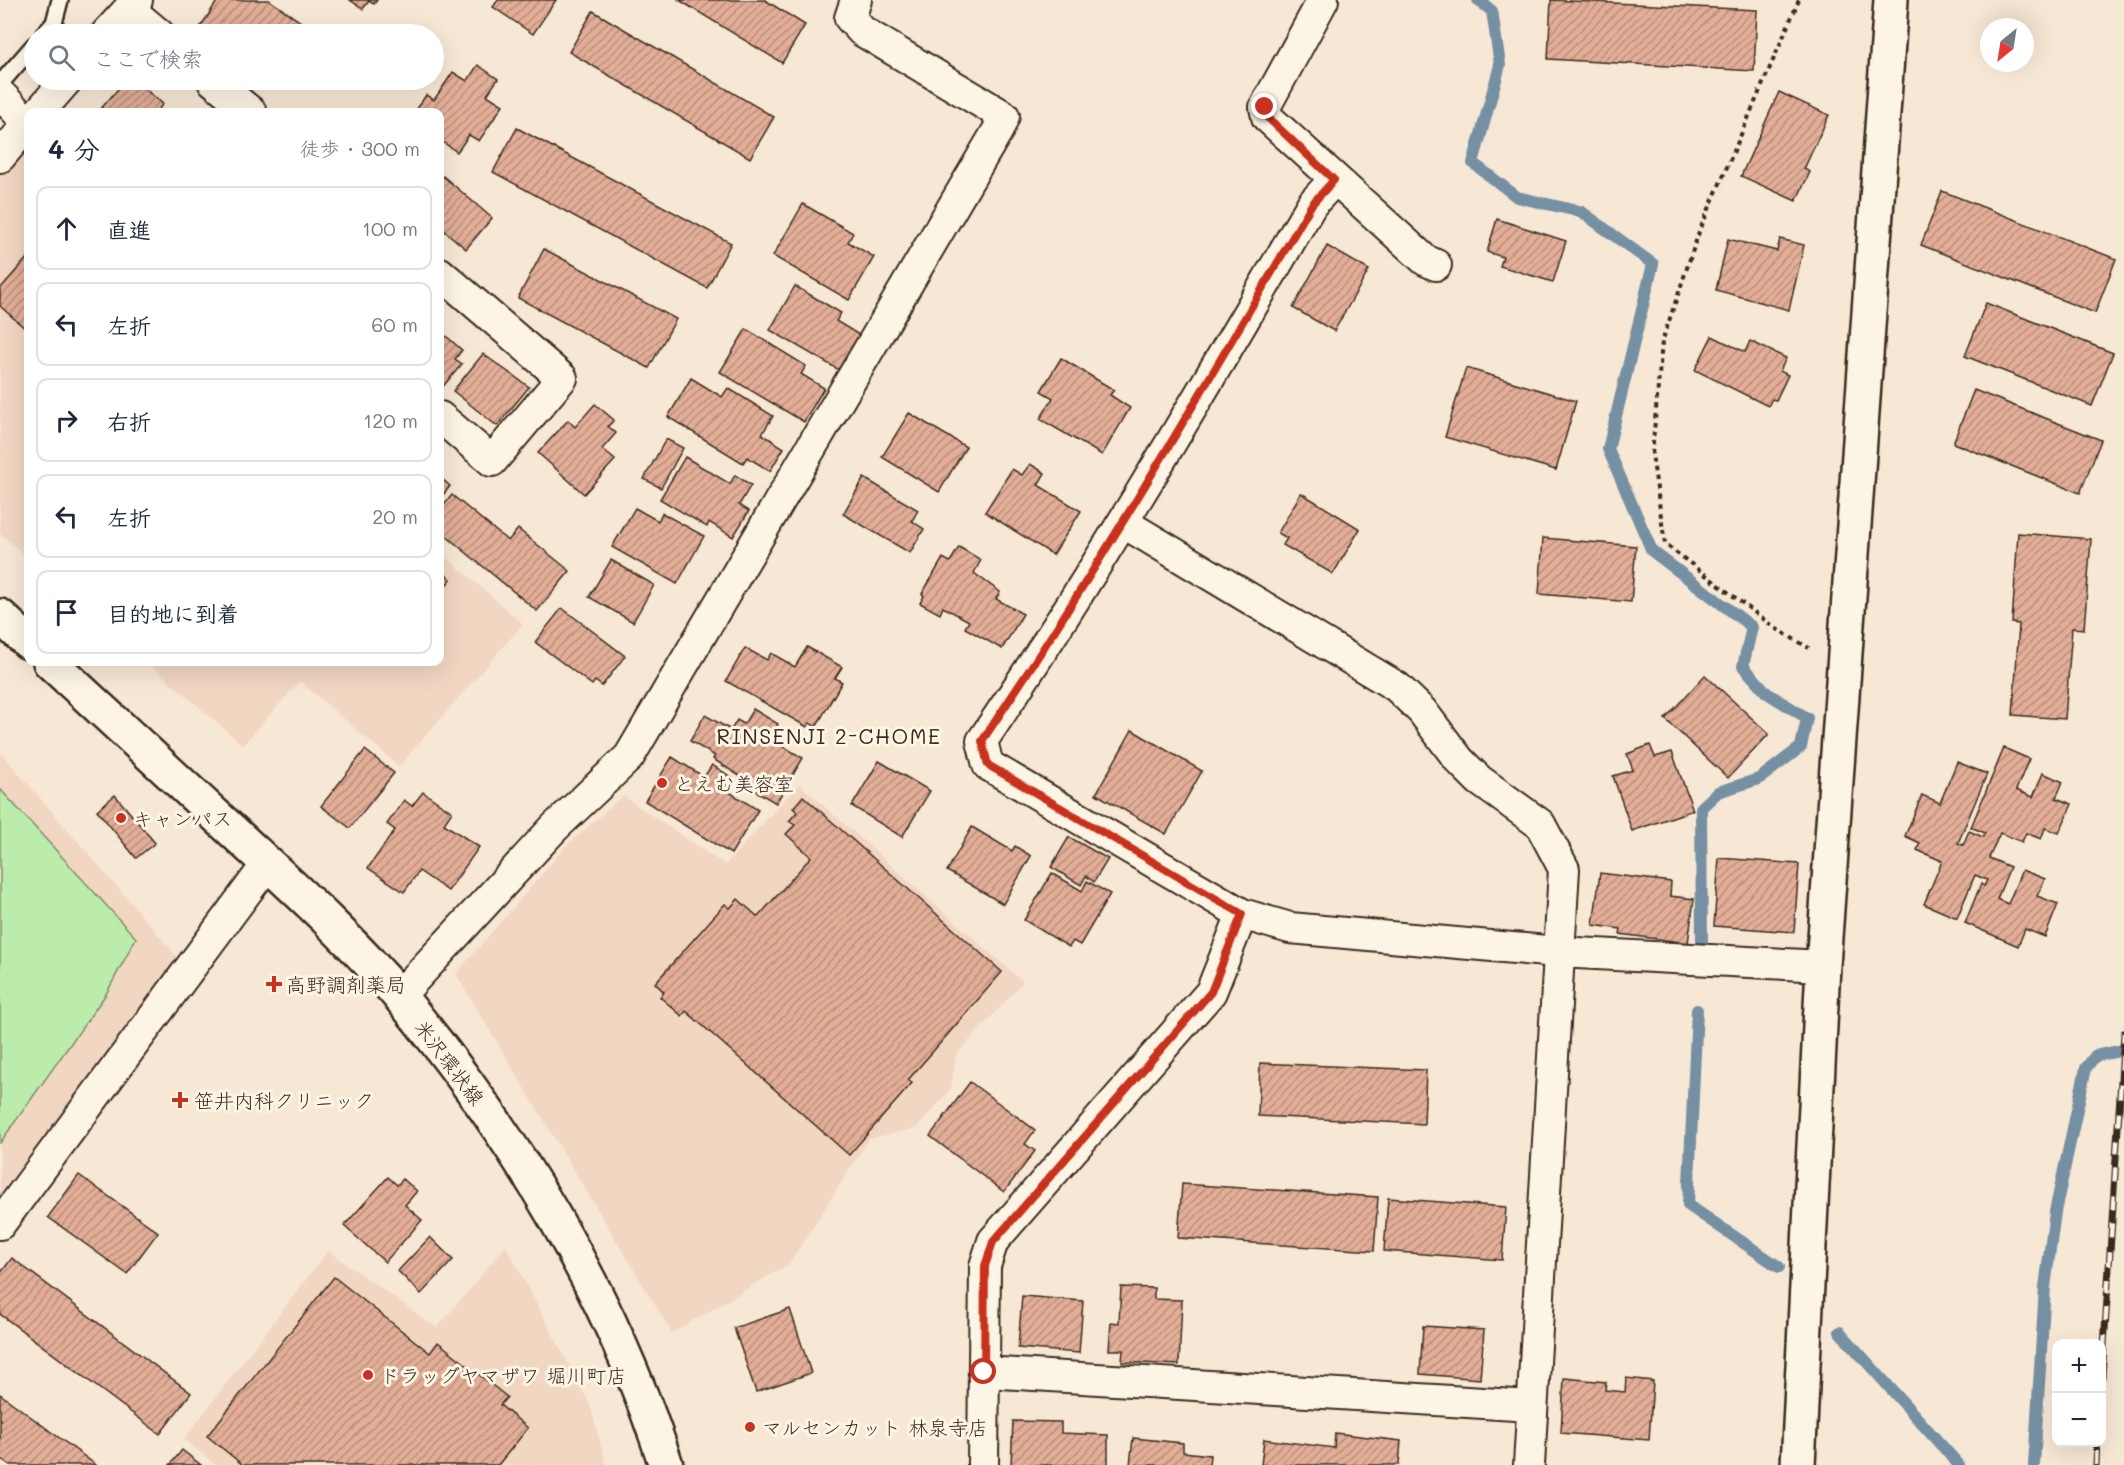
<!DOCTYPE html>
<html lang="ja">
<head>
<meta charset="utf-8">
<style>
	:root { --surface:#fff; --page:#f6f6f7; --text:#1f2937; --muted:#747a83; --line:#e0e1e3 }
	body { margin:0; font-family:Mali,"Klee One",sans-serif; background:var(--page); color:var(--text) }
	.controls { position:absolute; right:18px; bottom:18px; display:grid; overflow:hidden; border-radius:12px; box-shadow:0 6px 24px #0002 }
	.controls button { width:54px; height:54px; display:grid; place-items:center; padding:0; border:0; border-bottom:2px solid var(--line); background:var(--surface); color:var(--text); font:30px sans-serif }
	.compass { position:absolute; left:1980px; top:18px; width:54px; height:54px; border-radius:50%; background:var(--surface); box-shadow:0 6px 24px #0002; rotate:210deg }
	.stop { position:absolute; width:18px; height:18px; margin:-14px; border:4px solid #c8321e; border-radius:50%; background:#fff }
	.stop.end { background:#c8321e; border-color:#fff; box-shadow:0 2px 6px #0008 }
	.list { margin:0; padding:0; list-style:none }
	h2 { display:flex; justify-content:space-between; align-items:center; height:78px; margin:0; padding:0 24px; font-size:26px }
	h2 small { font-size:20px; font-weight:400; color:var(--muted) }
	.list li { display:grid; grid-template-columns:39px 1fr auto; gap:18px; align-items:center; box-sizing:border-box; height:84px; margin:0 12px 12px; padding:0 12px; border:2px solid var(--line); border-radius:12px }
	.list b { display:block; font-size:22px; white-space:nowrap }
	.list em { font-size:20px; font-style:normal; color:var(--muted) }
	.icon { flex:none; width:33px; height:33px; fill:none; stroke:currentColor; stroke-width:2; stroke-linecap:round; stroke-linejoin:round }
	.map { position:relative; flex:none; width:2124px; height:1465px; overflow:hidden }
	.search { position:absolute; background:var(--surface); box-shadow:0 6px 24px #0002; left:24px; top:24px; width:420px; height:66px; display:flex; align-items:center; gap:15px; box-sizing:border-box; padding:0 21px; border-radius:33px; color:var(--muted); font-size:22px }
	.panel { position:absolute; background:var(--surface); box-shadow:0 6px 24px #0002; left:24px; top:108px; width:420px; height:558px; border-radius:12px }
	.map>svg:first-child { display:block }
	.built { fill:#f1d6c2 }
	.grass { fill:#bcecab; stroke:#7c8b64; stroke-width:1.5 }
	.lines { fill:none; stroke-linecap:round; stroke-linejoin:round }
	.stream { stroke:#7690a3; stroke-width:12 }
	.building { fill:url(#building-hatch); stroke:#3b2a1e; stroke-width:1.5 }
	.lane-casing { stroke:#3b2a1e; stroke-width:20 }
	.street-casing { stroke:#3b2a1e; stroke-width:34 }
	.secondary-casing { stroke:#3b2a1e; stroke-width:38 }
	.path { stroke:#3b2a1e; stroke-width:4; stroke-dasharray:4.5 4.5; stroke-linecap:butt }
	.lane { stroke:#fcf5e5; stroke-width:15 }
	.street { stroke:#fcf5e5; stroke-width:30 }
	.secondary { stroke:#fcf5e5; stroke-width:33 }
	.rail-casing { stroke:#3b2a1e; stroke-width:7 }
	.rail { stroke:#fcf5e5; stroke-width:4.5; stroke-dasharray:14; stroke-linecap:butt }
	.route { stroke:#c8321e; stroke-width:8 }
	.poi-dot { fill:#c8321e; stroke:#fcf5e5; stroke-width:2 }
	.labels { text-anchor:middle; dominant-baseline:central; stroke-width:6; stroke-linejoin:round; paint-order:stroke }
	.poi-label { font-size:20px; fill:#3b2a1e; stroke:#fcf5e5; text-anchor:start }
	.street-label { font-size:20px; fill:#3b2a1e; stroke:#fcf5e5 }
	.neighbourhood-label { font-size:21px; letter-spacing:1.5px; fill:#3b2a1e; stroke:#fcf5e5 }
</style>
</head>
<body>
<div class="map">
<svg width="2124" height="1465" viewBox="0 0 2124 1465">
	<defs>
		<pattern id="building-hatch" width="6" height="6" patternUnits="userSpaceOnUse" patternTransform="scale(1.5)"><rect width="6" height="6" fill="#e3ae97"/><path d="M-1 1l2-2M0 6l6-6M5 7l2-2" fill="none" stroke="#b98e7b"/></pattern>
	</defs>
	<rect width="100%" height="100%" fill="#f7e7d5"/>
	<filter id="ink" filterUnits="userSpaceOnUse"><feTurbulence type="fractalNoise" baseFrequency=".0167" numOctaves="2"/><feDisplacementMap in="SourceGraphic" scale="12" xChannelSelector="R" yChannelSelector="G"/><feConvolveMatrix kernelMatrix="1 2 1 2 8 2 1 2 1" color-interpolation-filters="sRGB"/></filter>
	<g filter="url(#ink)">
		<!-- built -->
		<g class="built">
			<path d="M28 143V558L0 533V176Z"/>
			<path d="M440 552 523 624 399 766 300 681 243 745 147 662H440Z"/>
			<path d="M0 747 1 753 180 960 0 1206Z"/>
			<path d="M799 784 1023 982 956 1055 951 1089 916 1128 869 1139 789 1264 672 1333 456 974 566 846 623 796 725 865Z"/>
			<path d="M506 1246 590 1405 606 1465H216L184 1439 328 1251 437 1328Z"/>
		</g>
		<!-- grass -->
		<path class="grass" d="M0 789 136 938 106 994 0 1143Z"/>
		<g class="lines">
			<!-- stream -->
			<g class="stream">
				<path d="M1478 0 1492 11 1500 65 1473 163 1517 197 1582 212 1653 264 1608 449 1652 551 1752 627 1743 666 1767 693 1807 718 1801 747 1759 779 1718 792 1701 808 1702 942"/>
				<path d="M1697 1010 1688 1205 1779 1267"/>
				<path d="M1840 1332 1959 1465"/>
				<path d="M2034 1465 2045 1287 2055 1212 2086 1068 2095 1056 2124 1050"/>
			</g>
		</g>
		<!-- building -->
		<g class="building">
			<path d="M218 0H269L305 25 298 34H207L199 29Z"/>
			<path d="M350 0H377L374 4 369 1 363 9Z"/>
			<path d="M498 0H556L533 34 493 7Z"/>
			<path d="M679 0H765L805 25 782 63Z"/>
			<path d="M1551 0 1757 10 1754 71 1548 59Z"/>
			<path d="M593 11 774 117 750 158 569 52Z"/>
			<path d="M478 65 498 79 487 95 503 105 479 141 469 135 457 152 440 140V112H415L426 95 434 100 453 72 467 81Z"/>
			<path d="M126 80H134L163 104 156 112H98Z"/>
			<path d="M1779 92 1829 115 1804 169 1810 172 1796 201 1741 176Z"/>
			<path d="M517 128 731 243 707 288 493 172Z"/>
			<path d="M443 176 492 218 466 249 440 227V180Z"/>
			<path d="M1942 191 2116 259 2095 313 1921 245Z"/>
			<path d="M803 204 853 233 848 242 874 257 849 300 773 256Z"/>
			<path d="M1497 219 1566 241 1553 282 1500 266 1503 257 1487 252Z"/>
			<path d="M1728 239 1777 251 1780 239 1804 245 1789 310 1716 290Z"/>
			<path d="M1327 246 1369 270 1334 331 1293 308Z"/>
			<path d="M544 249 676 319 649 368 518 298Z"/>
			<path d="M28 257V331L0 306V289Z"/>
			<path d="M795 286 841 313 836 321 859 335 839 370 770 330Z"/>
			<path d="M1986 303 2113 353 2092 406 1965 356Z"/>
			<path d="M746 329 806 366 801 374 824 388 804 422 720 372Z"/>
			<path d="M446 336 462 350 455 359 462 364 440 390V343Z"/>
			<path d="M1712 336 1745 352 1750 341 1786 358 1780 371 1788 375 1776 400 1772 399 1768 406 1695 370Z"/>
			<path d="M483 354 529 387 497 426 453 391Z"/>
			<path d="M1061 358 1114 390 1110 395 1130 408 1102 455 1040 419 1053 398 1041 391Z"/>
			<path d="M1466 368 1576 401 1556 470 1445 437Z"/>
			<path d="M691 378 722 397 728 388 773 416 762 434 784 448 770 471 747 457 743 463 668 417Z"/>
			<path d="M1974 390 2101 440 2080 493 1953 443Z"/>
			<path d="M595 404 614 420 608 426 616 433 602 449 615 460 584 494 538 453 568 420 575 427Z"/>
			<path d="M909 413 966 447 939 492 882 457Z"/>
			<path d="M666 439 683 448 661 488 644 479Z"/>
			<path d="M685 457 730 484 735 475 751 485 739 505 749 511 733 537 709 522 707 527 660 499Z"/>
			<path d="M1030 464 1045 473 1038 485 1081 511 1053 555 985 512 1012 469 1022 475Z"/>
			<path d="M440 477 450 486 440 499Z"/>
			<path d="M864 478 918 510 912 521 924 529 910 553 843 514Z"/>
			<path d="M1301 493 1360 529 1333 574 1283 545 1287 538 1278 533Z"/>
			<path d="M452 495 508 541 518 529 570 571 537 611 440 531V510Z"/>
			<path d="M635 508 658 521 662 513 704 536 677 584 612 547Z"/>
			<path d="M2018 533 2091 539 2084 629 2072 628 2065 719 2013 715 2019 624 2012 623Z"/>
			<path d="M1543 538 1636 546 1631 602 1539 594Z"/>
			<path d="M959 547 981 560 974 573 1000 592 996 599 1023 614 1002 649 965 628 969 621 943 607 940 614 920 603 924 596 922 594 943 558 950 562Z"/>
			<path d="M611 560 654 585 633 622 589 597Z"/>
			<path d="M440 570 451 579 440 593Z"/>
			<path d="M562 608 625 656 602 686 595 681 592 685 535 642Z"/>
			<path d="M807 647 842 667 835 678 842 682 816 727 810 723 807 727 726 681 745 648 767 660 771 653 795 667Z"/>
			<path d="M1705 675 1769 734 1728 778 1665 719Z"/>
			<path d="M753 709 778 724 774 732 783 737 779 744 803 758 776 803 744 784 746 780 713 759 715 756 690 741 705 715 731 730 737 720 744 724Z"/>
			<path d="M1132 730 1202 771 1166 834 1096 794Z"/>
			<path d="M1650 745 1655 757 1672 752 1693 810 1632 831 1613 776 1633 770 1627 754Z"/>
			<path d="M2004 748 2029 759 2016 790 2033 797 2043 773 2063 782 2056 798 2072 804 2059 833 2045 828 2041 839 2026 833 2022 842 2000 833 1989 858 2010 867 1997 899 2008 904 2022 870 2045 879 2037 896 2058 904 2045 937 2025 929 2018 946 1965 923 1981 884 1984 886 1987 880 1975 875 1957 918 1924 904 1942 861 1917 850 1920 843 1905 836 1922 795 1940 803 1957 762 1987 774 1958 843 1963 845 1969 831 1983 837 1985 833 1971 827Z"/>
			<path d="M365 750 394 773 350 828 321 806Z"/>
			<path d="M672 757 704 777 712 765 733 778 726 790 758 810 731 854 645 801Z"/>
			<path d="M879 761 930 791 902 837 852 806Z"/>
			<path d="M423 792 452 812 444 824 479 847 448 891 419 871 404 892 368 868 395 830 387 824 404 800 412 806Z"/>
			<path d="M115 795 155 843 136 858 97 810Z"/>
			<path d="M803 796 1002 972 908 1080 912 1083 849 1155 686 1011 682 1016 660 997 664 992 655 983 725 904 730 908 738 899 758 917 811 857 786 834 795 825 789 821 797 812 793 808Z"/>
			<path d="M972 827 1012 851 1015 846 1031 856 1003 904 947 871Z"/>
			<path d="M1069 837 1108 859 1094 882 1086 876 1081 885 1051 867Z"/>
			<path d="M1719 858 1799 864 1794 932 1714 926Z"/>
			<path d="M1052 873 1082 891 1087 881 1110 894 1080 945 1073 941 1069 947 1024 920Z"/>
			<path d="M1600 873 1671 882 1670 896 1694 899 1688 943 1620 934 1621 929 1593 925Z"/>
			<path d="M1260 1063 1426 1070 1424 1124 1258 1116Z"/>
			<path d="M970 1082 1035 1130 1025 1144 1035 1151 1004 1192 930 1136Z"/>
			<path d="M79 1175 158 1232 127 1274 48 1217Z"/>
			<path d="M388 1177 397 1185 403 1179 417 1191 405 1205 422 1220 385 1262 344 1226Z"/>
			<path d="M1182 1184 1378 1197 1374 1251 1178 1238Z"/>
			<path d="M1388 1198 1506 1207 1502 1260 1384 1251Z"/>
			<path d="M430 1237 453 1260 421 1294 398 1271Z"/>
			<path d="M12 1258 191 1393 160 1434 0 1314V1274Z"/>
			<path d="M334 1277 430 1353 438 1342 507 1397 500 1405 528 1428 498 1465H243L207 1436Z"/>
			<path d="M1121 1287 1154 1288V1299L1182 1300 1179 1365 1122 1362 1123 1350H1109L1111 1322 1119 1323Z"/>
			<path d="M1022 1296 1083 1301 1079 1353 1018 1348Z"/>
			<path d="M790 1309 811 1373 756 1392 734 1328Z"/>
			<path d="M1423 1326 1484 1330 1480 1379 1420 1374Z"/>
			<path d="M1564 1378 1606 1382 1605 1390 1625 1392 1626 1378 1653 1381 1649 1440 1561 1433Z"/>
			<path d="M0 1394 96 1465H10L0 1458Z"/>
			<path d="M1013 1421 1061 1422V1433L1108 1435V1465H1011Z"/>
			<path d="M1335 1433 1401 1441 1399 1465H1261L1264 1439 1334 1448Z"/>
			<path d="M1133 1438 1183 1443V1452L1210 1455 1209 1465H1130Z"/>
			<path d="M182 1450 201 1465H170Z"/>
		</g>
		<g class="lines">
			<defs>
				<g id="lane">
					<path d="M44 34 54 23 60 0"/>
					<path d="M0 84 34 45"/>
				</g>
				<g id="street">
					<path d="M1323 0 1265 107 1267 117 1425 260 1436 265"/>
					<path d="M129 9 159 34"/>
					<path d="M106 34 137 0"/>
					<path d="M212 80 251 112"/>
					<path d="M0 94 28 123"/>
					<path d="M39 112 67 80"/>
					<path d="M0 157 28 124"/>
					<path d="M1334 180 1312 204C1205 386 1100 567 982 741L988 765 1242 914 1290 928 1558 952 1823 966"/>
					<path d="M440 273 562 378 492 461 440 417"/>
					<path d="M1124 523 1397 687 1422 711 1459 760 1479 780 1540 824 1564 869 1529 1465"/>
					<path d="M399 996 554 828 629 757 998 130 1004 116 862 31 850 18 856 0"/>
					<path d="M0 1224 268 863"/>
					<path d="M984 1372 1531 1406"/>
					<path d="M983 1465 985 1266 993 1241 1211 992 1242 914"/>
				</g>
				<g id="secondary">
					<path d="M0 616 28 642"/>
					<path d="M50 662C113 720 176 778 239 837 294 888 351 939 400 997 514 1134 611 1294 666 1465"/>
					<path d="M1798 1465 1823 966 1891 0"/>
				</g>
			</defs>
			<!-- lane casing -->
			<use href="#lane" class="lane-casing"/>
			<!-- street casing -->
			<use href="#street" class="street-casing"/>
			<!-- secondary casing -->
			<use href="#secondary" class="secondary-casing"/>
			<!-- path -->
			<path class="path" d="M1799 0 1699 232 1662 342 1652 454 1665 544 1775 628 1809 648"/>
			<!-- lane -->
			<use href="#lane" class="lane"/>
			<!-- street -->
			<use href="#street" class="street"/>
			<!-- secondary -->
			<use href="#secondary" class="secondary"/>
			<defs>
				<g id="rail">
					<path d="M2102 1377 2124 1033"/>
					<path d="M2096 1465 2097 1442"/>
				</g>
			</defs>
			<!-- rail casing -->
			<use href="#rail" class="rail-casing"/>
			<!-- rail -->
			<use href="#rail" class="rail"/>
		</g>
	</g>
	<g class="lines" filter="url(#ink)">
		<!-- route -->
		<path class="route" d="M984 1372 985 1266 993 1242 1211 992 1242 914 988 765 982 741C1100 567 1205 386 1312 204L1334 180 1267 117 1265 107"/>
	</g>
	<!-- markers -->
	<g class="poi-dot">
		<circle cx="662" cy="783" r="6"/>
		<circle cx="121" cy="818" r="6"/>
		<path d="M271 975h6v6h6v6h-6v6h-6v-6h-6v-6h6z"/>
		<path d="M177 1091h6v6h6v6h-6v6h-6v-6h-6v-6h6z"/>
		<circle cx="368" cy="1375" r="6"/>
		<circle cx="750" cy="1427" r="6"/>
	</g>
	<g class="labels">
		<!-- poi labels -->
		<g class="poi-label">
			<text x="674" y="783">とえむ美容室</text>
			<text x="133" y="818">キャンパス</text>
			<text x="286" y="984">高野調剤薬局</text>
			<text x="194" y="1100">笹井内科クリニック</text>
			<text x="380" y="1375">ドラッグヤマザワ 堀川町店</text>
			<text x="762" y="1427">マルセンカット 林泉寺店</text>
		</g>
		<!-- street labels -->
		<g class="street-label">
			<text transform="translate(450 1062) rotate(53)">米沢環状線</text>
		</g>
		<!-- neighbourhood labels -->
		<g class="neighbourhood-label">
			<text x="829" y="735">RINSENJI 2-CHOME</text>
		</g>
	</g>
</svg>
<div class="controls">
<button>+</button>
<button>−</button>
</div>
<svg class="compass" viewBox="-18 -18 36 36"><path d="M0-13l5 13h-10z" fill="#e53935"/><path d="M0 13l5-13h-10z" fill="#747a83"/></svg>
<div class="stop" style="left:984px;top:1372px"></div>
<div class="stop end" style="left:1265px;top:107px"></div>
<div class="search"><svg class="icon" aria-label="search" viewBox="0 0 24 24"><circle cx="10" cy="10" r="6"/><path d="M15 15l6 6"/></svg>ここで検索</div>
<section class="panel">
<h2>4 分<small>徒歩 · 300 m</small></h2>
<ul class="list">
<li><svg class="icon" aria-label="ahead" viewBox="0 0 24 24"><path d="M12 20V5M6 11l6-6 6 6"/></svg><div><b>直進</b></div><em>100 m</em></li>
<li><svg class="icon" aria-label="left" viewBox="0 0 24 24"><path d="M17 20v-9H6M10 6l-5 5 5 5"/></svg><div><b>左折</b></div><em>60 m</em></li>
<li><svg class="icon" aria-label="right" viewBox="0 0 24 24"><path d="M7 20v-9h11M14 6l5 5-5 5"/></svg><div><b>右折</b></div><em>120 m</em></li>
<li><svg class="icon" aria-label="left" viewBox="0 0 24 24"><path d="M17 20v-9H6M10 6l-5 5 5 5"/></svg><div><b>左折</b></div><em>20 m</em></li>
<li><svg class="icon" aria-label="arrive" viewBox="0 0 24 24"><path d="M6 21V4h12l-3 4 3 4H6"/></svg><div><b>目的地に到着</b></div></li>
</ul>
</section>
</div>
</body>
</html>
